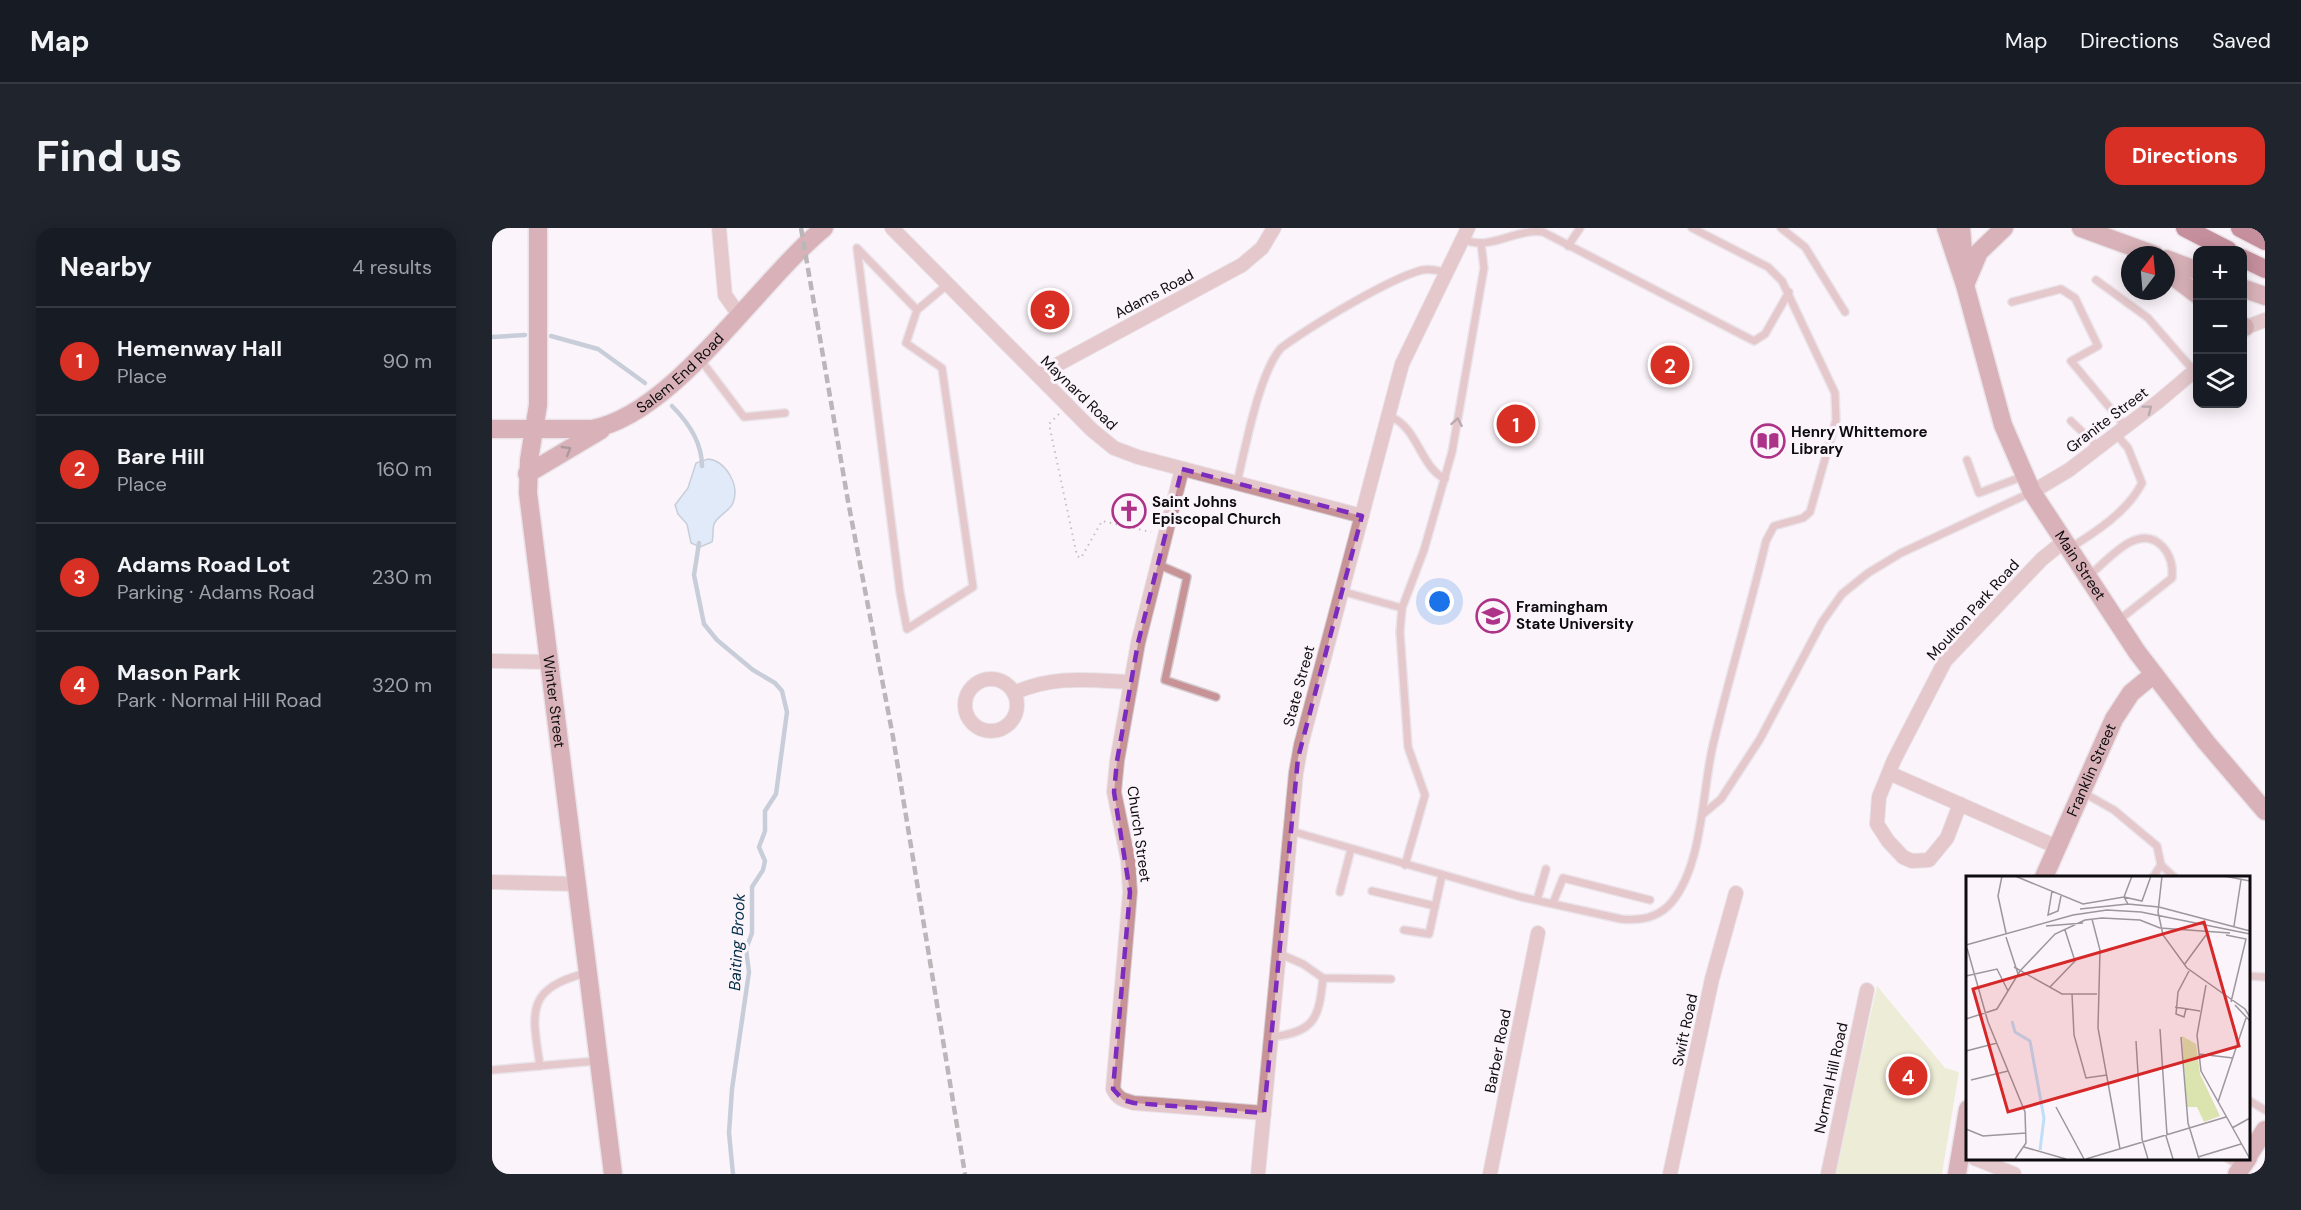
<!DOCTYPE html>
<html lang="en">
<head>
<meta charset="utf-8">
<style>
	:root { --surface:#171b24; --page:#20242c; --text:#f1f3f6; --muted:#9ea1a6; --line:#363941; --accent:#d93025 }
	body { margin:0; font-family:"DM Sans",sans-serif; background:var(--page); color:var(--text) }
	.controls { position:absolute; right:18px; top:18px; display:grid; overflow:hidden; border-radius:12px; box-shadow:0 3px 15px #0003 }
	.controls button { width:54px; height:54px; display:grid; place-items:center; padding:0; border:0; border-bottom:2px solid var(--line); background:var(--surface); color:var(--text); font:30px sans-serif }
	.compass { position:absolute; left:1629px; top:18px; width:54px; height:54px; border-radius:50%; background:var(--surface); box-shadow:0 3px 15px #0003; rotate:16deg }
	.you { position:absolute; left:948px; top:374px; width:21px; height:21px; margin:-15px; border:4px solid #fff; border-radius:50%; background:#1a73e8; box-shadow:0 0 0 9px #1a73e833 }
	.badge { display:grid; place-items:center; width:39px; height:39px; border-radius:50%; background:var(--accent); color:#fff; font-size:20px; font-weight:700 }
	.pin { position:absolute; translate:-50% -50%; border:3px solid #fff; box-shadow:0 2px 6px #0006 }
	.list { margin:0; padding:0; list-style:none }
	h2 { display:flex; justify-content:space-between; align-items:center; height:78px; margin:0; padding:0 24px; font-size:26px }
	h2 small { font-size:20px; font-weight:400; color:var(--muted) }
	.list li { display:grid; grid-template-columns:39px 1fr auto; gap:18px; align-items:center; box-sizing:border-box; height:108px; padding:0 24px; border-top:2px solid var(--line) }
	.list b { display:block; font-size:22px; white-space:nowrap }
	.list p { margin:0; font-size:20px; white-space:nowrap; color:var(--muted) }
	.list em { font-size:20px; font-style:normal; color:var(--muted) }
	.icon { flex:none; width:33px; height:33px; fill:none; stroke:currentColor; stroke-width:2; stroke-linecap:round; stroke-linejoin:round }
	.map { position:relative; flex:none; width:1773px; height:946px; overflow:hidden; border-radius:18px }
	header { display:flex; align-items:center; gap:36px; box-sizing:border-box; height:84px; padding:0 30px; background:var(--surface); border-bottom:2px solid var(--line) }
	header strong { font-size:28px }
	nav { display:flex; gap:33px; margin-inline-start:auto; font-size:21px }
	.intro { display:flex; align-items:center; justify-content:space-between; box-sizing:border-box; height:144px; padding:0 36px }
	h1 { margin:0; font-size:42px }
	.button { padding:15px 27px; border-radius:18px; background:var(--accent); color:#fff; font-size:21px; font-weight:700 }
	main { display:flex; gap:36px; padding:0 36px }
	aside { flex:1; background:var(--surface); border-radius:18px; box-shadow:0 3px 15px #0003 }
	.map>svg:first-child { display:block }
	.green { fill:#dbe3ae }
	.water { fill:#bfdef8; stroke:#8a9fb2; stroke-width:1.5 }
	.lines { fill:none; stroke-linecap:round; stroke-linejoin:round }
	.stream { stroke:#8a9fb2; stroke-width:4.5 }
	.lane-casing { stroke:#d5cfd4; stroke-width:10 }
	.street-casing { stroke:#d5cfd4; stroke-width:16 }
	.secondary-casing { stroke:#d5cfd4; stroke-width:21 }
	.highway-casing { stroke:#d5cfd4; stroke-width:21 }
	.path { stroke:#817c80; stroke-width:2; stroke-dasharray:1.5 4.5; stroke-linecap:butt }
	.lane { stroke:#c89396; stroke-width:7 }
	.street { stroke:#c89396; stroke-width:14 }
	.secondary { stroke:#ad6268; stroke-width:18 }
	.highway { stroke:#83162e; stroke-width:18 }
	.rail { stroke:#6e6a6d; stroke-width:4.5; stroke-dasharray:9 4.5; stroke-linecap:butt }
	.oneway { stroke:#6b5052 }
	.oneway2 { stroke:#4e2e32 }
	.marked { fill:none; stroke:#7b2cbf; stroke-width:4.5; stroke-dasharray:12 8; stroke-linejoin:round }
	.labels { text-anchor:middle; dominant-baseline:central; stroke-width:6; stroke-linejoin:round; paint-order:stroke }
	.street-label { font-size:15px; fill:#0e0c0e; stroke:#fbf4fa }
	.poi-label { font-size:15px; font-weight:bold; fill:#0e0c0e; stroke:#fbf4fa; text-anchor:start }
	.water-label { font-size:16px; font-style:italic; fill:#022d48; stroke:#fbf4fa }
	.inset-river { fill:none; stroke:#bfdef8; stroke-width:3 }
	.inset-road { fill:none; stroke:#9c979c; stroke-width:1.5 }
	.view { fill:#d62828; fill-opacity:0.15; stroke:#d62828; stroke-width:3 }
	.inset-edge { fill:none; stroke:#0e0c0e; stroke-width:3 }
</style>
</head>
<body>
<header>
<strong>Map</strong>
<nav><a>Map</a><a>Directions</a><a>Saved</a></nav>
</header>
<div class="intro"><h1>Find us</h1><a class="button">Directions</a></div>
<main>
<aside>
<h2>Nearby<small>4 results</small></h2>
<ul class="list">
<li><span class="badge">1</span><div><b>Hemenway Hall</b><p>Place</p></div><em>90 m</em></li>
<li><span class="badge">2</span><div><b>Bare Hill</b><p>Place</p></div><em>160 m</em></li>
<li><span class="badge">3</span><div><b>Adams Road Lot</b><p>Parking · Adams Road</p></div><em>230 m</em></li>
<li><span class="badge">4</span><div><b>Mason Park</b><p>Park · Normal Hill Road</p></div><em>320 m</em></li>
</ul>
</aside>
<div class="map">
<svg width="1773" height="946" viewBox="0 0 1773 946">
	<rect width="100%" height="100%" fill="#fbf4fa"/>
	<!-- green -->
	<path class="green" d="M1385 758 1453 840 1467 844 1450 946H1343Z"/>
	<!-- water -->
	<path class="water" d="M216 231C234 233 248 257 241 275 238 283 226 287 222 296 220 302 222 308 220 314L208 319 199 315 195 296 186 286 183 277 196 260 204 235Z"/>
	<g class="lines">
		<!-- stream -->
		<g class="stream">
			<path d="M59 108 106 121 153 155"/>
			<path d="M0 109 33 107"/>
			<path d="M180 178C196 194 210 215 210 238"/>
			<path d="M207 315 202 347 212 396 225 412 261 442 283 455 290 463 295 484 284 566 273 583V603L267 619 273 633 271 642 260 659V705L254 721 257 744 240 861 237 905 241 946"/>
		</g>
		<defs>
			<g id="lane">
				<path d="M1289 0 1313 19 1353 84"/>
				<path d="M971 11C997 24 1023 0 1051 4L1262 113 1273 106 1297 64"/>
				<path d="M1076 18 1088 0"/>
				<path d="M1604 52 1656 90 1702 143"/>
				<path d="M1520 74 1569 61 1583 70 1606 118 1579 133 1633 198"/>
				<path d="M425 82 414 115 450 140 481 359 415 401 408 364 365 20 425 82 456 56"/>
				<path d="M208 131 252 189 293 185"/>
				<path d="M896 188C926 197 927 238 953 251"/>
				<path d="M1579 193 1606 219"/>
				<path d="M1475 232 1487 265 1532 248"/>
				<path d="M745 255C753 221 767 145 789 120 819 98 896 51 930 42 938 41 946 42 953 45"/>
				<path d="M1578 320C1604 304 1636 283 1650 255L1636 220 1623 205"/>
				<path d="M665 336 695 349 673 452 724 469"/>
				<path d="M1597 348C1617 331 1647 293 1671 319 1679 328 1681 339 1680 350L1627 392"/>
				<path d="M849 363 910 380 908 404 916 519 933 567 913 637"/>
				<path d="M910 380 932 322 960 224 992 40 989 15"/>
				<path d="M1590 564 1622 582 1665 618 1669 637 1682 649"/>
				<path d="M1211 586 1229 571 1268 511 1330 394 1350 366 1376 345 1409 325 1538 265"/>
				<path d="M799 603 1029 669 1129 691C1148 693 1166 690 1179 675 1211 638 1210 563 1221 517 1237 449 1258 381 1274 313L1282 298 1311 290 1318 284 1344 192 1343 165 1290 53 1276 39 1200 0"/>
				<path d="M1661 649 1669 637"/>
				<path d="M880 663 943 678"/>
				<path d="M848 664 859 621"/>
				<path d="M1045 672 1054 641"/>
				<path d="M1061 675 1071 650 1158 672"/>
				<path d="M912 702 937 706 950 647"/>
				<path d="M788 726 811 736 831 750 899 751"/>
				<path d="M1756 748 1773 749"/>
				<path d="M780 809C823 804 827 790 831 750"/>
				<path d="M48 838C40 784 33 761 94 745"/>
				<path d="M0 842 104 833"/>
				<path d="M1756 872 1773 882"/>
				<path d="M1735 930 1750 939"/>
			</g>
			<g id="street">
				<path d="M227 0 233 67 247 87"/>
				<path d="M400 0 600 202 622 220 646 229 870 288"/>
				<path d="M1750 101 1773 92"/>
				<path d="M546 147 750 37 770 20 782 0"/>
				<path d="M690 241 646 415 625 533 622 564 636 632 638 664 621 861C626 871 631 872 642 875L772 885"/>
				<path d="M1540 264 1577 242 1667 173 1706 140"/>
				<path d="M0 433 57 434"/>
				<circle cx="499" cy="477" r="26"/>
				<path d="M522 465C560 447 597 452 638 454"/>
				<path d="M1397 545 1565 619"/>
				<path d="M1468 576 1455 610 1437 632 1420 633 1411 629 1396 613 1385 596 1387 569 1402 532 1453 433 1550 331 1571 314"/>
				<path d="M0 654 85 656"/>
				<path d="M1482 930 1522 946"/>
				<path d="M766 946 804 545 809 517 910 136 976 0"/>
				<path d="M998 946 1046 705"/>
				<path d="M1178 946 1220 751 1244 665"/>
				<path d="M1336 946 1375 762"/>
			</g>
			<g id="secondary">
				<path id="s1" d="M46 0V177L37 232 36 265 121 946"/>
				<path id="s2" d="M1454 0 1473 57 1511 197 1540 264 1645 424 1714 514 1773 583"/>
				<path d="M1469 0 1472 34"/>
				<path d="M1589 0 1663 27"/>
				<path d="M1674 31 1706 43"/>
				<path d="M1674 43 1706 67"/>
				<path d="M1473 57 1487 24 1512 0"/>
				<path d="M1750 60 1773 68"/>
				<path d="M1750 98 1753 99"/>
				<path id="s3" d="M0 201H100C182 186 266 54 332 0"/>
				<path d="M35 246 109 202"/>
				<path id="s4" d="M1552 649 1622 491 1639 465 1662 446"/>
				<path d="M1756 928 1773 902"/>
				<path d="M1465 946 1476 881"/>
				<path d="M1745 946 1756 930"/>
			</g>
			<g id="highway">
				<path d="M1693 0 1736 22"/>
				<path d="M1748 0 1773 13"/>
				<path d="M1750 30 1773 41"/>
			</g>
		</defs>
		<!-- lane casing -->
		<use href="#lane" class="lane-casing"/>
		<!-- street casing -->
		<use href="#street" class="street-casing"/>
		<!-- secondary casing -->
		<use href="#secondary" class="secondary-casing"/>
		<!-- highway casing -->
		<use href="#highway" class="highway-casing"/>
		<!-- path -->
		<path class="path" d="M567 186 557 196 585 328 589 330 610 293 659 304"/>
		<!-- lane -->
		<use href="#lane" class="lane"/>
		<!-- street -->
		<use href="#street" class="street"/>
		<!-- secondary -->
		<use href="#secondary" class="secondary"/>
		<!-- highway -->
		<use href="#highway" class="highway"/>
		<!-- rail -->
		<path class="rail" d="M309 0 356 273 401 509 473 946"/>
	</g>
	<!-- one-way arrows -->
	<defs><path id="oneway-chevron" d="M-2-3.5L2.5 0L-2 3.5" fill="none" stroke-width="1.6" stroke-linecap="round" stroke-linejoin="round" transform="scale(1.5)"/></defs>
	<g class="oneway">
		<use href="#oneway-chevron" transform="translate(1656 181) rotate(-37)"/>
		<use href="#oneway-chevron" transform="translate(965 194) rotate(-80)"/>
	</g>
	<use class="oneway2" href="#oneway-chevron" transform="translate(75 222) rotate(-31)"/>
	<!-- marked area -->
	<path d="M0 0H1773V946H0ZM690 241 870 288 806 530 772 885 642 875 631 872 621 861 638 664 622 564 625 533 646 415Z" fill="#fbf4fa" fill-opacity=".55" fill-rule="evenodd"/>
	<path class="marked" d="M690 241 870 288 806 530 772 885 642 875 631 872 621 861 638 664 622 564 625 533 646 415Z"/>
	<!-- icons -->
	<defs>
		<symbol id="library-ring" viewBox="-11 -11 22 22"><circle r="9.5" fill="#fbf4fa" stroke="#ac3388" stroke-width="1.5"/><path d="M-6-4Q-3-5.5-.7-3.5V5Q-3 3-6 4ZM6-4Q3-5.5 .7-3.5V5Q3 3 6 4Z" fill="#ac3388"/></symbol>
		<symbol id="church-ring" viewBox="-11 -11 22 22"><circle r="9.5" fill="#fbf4fa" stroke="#ac3388" stroke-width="1.5"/><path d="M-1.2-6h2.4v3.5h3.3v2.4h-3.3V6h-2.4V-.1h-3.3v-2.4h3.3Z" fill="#ac3388"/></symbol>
		<symbol id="university-ring" viewBox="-11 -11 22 22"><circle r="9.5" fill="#fbf4fa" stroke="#ac3388" stroke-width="1.5"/><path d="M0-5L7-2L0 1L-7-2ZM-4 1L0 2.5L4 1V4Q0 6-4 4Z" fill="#ac3388"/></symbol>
	</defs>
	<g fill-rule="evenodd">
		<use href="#library-ring" x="1257" y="194" width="38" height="38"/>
		<use href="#church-ring" x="618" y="264" width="38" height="38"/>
		<use href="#university-ring" x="982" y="369" width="38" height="38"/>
	</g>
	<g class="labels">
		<!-- street labels -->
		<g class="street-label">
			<text transform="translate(662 66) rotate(-28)">Adams Road</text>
			<text stroke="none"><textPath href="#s3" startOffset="206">Salem End Road</textPath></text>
			<text transform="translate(587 165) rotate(44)">Maynard Road</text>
			<text transform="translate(1615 192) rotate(-37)">Granite Street</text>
			<text stroke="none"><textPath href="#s2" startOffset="366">Main Street</textPath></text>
			<text transform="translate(1481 382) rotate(-48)">Moulton Park Road</text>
			<text transform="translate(807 458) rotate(-75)">State Street</text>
			<text stroke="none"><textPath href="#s1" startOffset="476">Winter Street</textPath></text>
			<text stroke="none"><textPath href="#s4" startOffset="117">Franklin Street</textPath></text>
			<text transform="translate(647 606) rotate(82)">Church Street</text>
			<text transform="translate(1193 802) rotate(-78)">Swift Road</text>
			<text transform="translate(1006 823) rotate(-79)">Barber Road</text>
			<text transform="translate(1339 850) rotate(-78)">Normal Hill Road</text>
		</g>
		<!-- poi labels -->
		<g class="poi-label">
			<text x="1299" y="204">Henry Whittemore<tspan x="1299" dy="17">Library</tspan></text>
			<text x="660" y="274">Saint Johns<tspan x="660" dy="17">Episcopal Church</tspan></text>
			<text x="1024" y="379">Framingham<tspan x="1024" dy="17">State University</tspan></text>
		</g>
		<!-- water labels -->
		<g class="water-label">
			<text transform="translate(245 714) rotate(-87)">Baiting Brook</text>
		</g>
	</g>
	<!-- overview -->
	<g transform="translate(1474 648)">
		<rect width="284" height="284" fill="#fbf4fa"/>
		<path d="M216 160 230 168 234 198 254 240 238 246 231 231H221Z" fill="#dbe3ae"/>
		<path class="inset-river" d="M46 145 49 156 64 165 78 242 74 274"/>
		<path class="inset-road" d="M36 0 32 20 40 57M49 0 117 28 158 21M196 0 192 36 197 59 221 92 279 133 284 141M258 0 284 5M86 15 82 39 92 35 95 20M158 21 176 25 185 0M158 21 162 28 193 31 284 55M158 21 166 0M114 33 162 28M126 43 134 74 132 152 154 273M80 50 117 47M268 50 275 4M194 52 264 57M260 59 280 63 265 126M40 61 52 98M0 69 107 39 141 34 175 36 284 58M1 72 22 146 59 236 60 267 49 283M218 89 240 59M48 91 96 118H131M0 100 31 93 42 115M240 109 231 159 235 195 284 283M84 111 109 85 99 54M106 118 108 159 120 202 141 199M269 129 284 145M209 131 234 135M220 133 218 141 210 138 212 116 223 95M0 143 31 133 54 95 89 58 119 44 136 42 174 44 194 52M194 153 201 259M215 161 222 247 233 283M170 165 176 263 182 283M0 175 31 167M233 178 267 182M5 204 42 195M252 226 280 142M90 231 118 283M266 252 284 242M0 253 17 260 60 257M200 260 207 283M58 271 100 283M232 281 275 268M120 283 260 241"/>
		<path class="view" d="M238 46 273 170 42 236 7 113Z"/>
		<rect width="284" height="284" class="inset-edge"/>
	</g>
</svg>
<div class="controls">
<button>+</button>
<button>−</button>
<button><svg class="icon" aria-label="layers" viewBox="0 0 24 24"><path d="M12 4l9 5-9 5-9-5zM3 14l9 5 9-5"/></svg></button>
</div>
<svg class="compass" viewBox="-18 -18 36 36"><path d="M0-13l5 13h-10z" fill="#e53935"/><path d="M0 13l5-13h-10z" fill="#9ea1a6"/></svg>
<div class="you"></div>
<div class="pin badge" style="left:1024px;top:196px">1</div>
<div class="pin badge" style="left:1178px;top:137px">2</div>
<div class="pin badge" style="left:558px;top:82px">3</div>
<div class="pin badge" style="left:1416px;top:848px">4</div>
</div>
</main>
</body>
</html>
